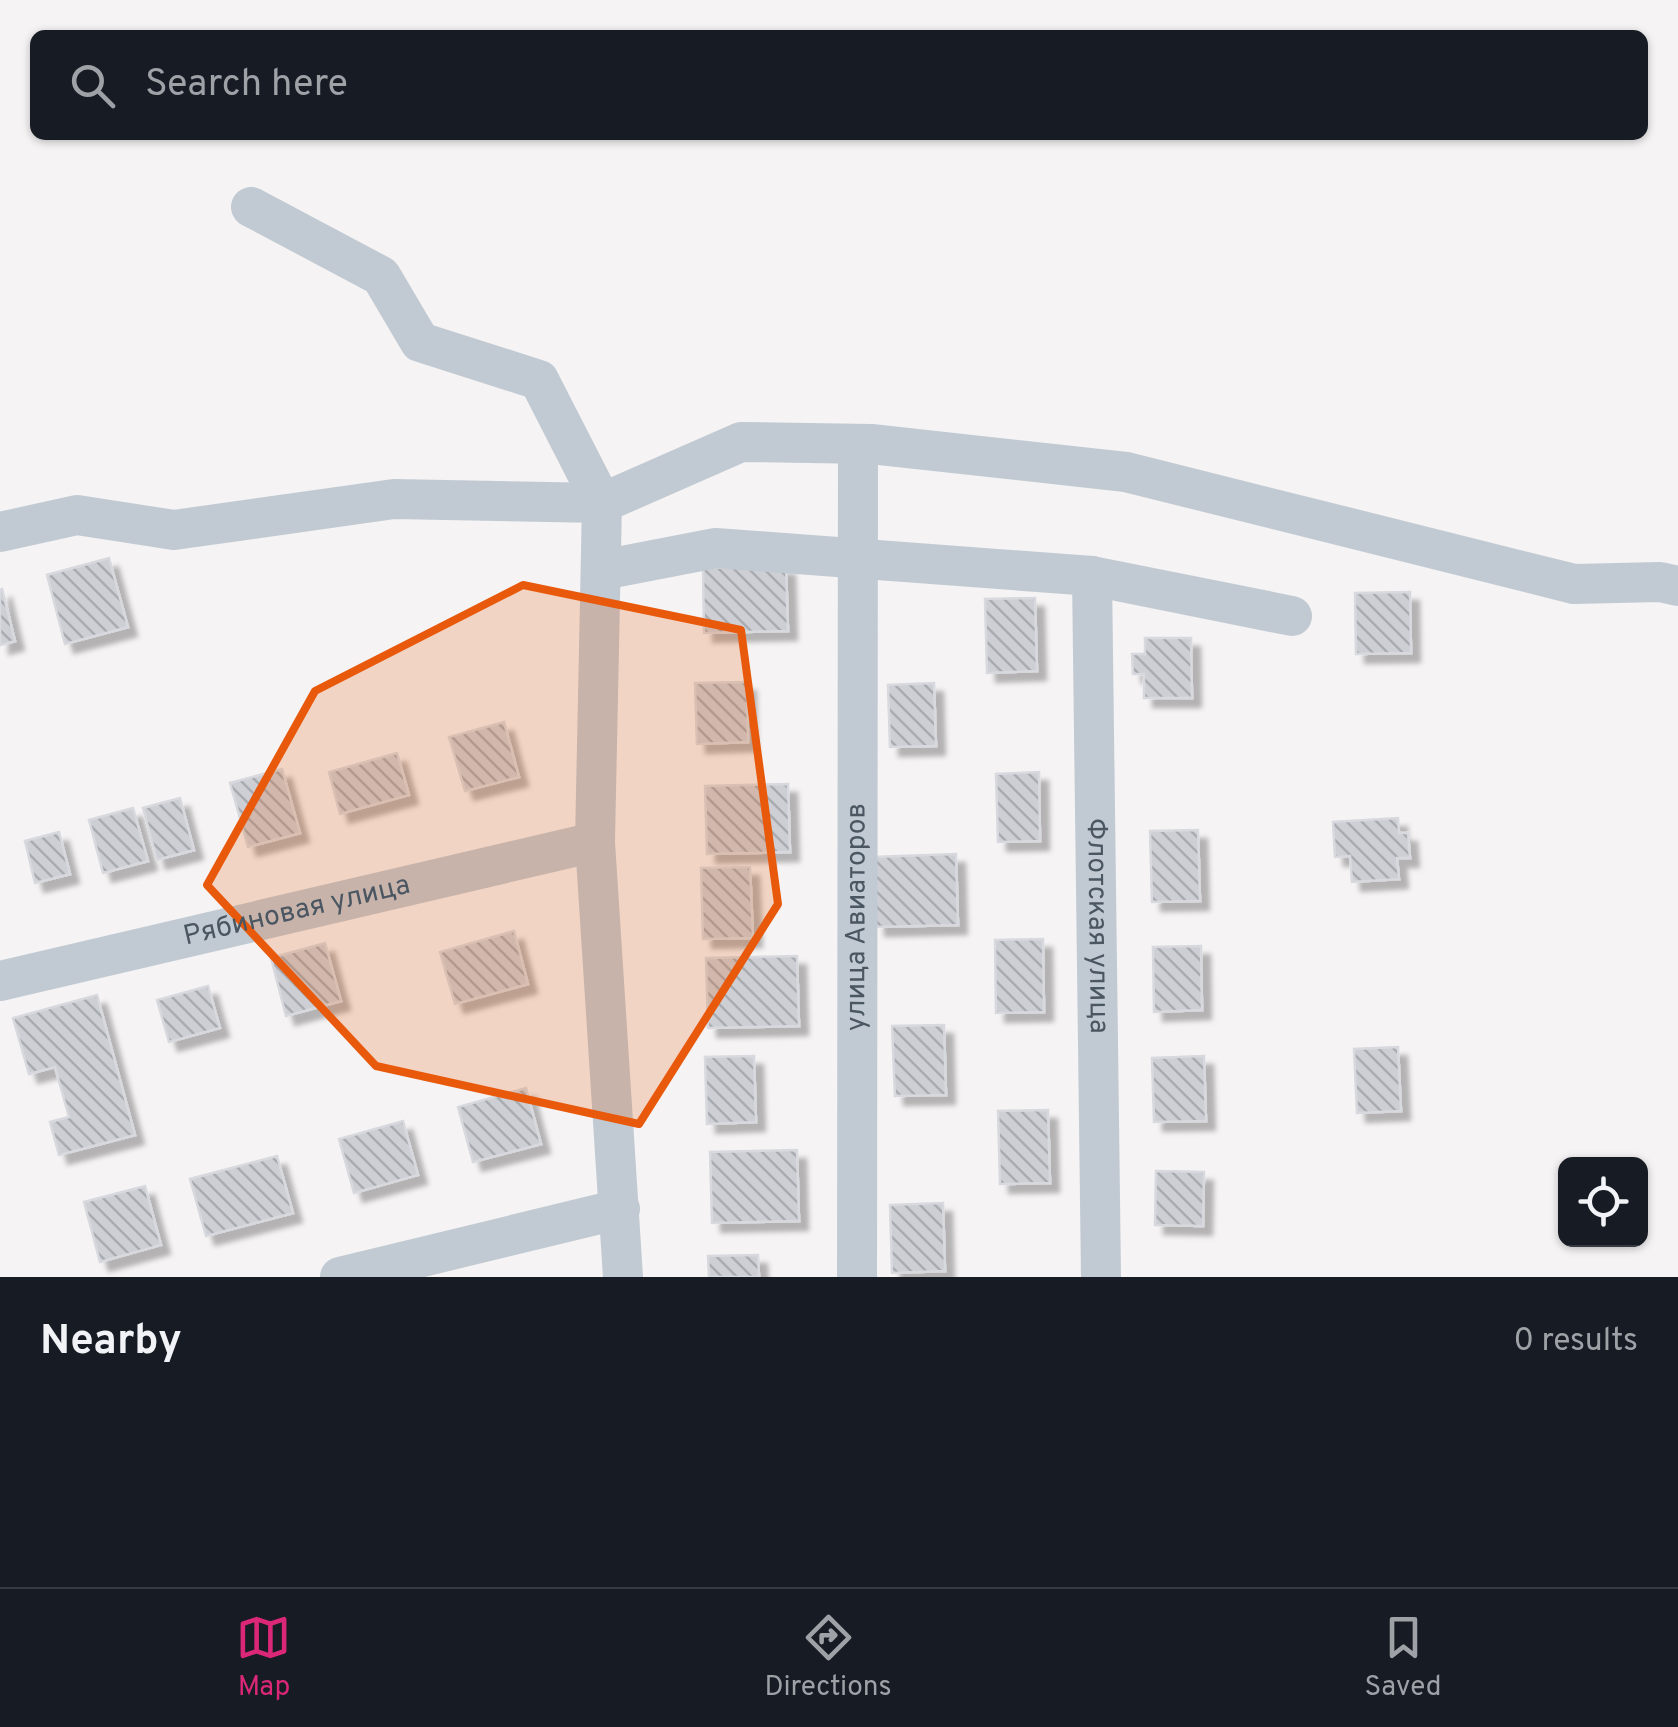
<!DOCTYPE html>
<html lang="en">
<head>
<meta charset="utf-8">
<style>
	:root { --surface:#171b24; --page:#20242c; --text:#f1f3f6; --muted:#9ea1a6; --line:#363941; --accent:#db2777 }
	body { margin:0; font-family:Overpass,sans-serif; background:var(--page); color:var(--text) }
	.controls { position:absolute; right:30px; bottom:30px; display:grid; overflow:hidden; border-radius:15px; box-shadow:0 2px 8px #0004 }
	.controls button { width:90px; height:90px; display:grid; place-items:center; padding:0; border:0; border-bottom:2px solid var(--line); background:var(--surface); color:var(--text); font:50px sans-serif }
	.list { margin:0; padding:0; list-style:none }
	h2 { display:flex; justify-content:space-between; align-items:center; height:130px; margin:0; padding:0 40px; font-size:42px }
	h2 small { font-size:32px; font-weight:400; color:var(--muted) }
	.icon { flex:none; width:55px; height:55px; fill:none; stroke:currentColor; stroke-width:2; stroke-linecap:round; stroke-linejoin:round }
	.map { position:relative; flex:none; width:1678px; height:1277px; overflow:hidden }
	.search { position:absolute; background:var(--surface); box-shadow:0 2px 8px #0004; left:30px; right:30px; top:30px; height:110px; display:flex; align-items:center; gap:25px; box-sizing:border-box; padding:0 35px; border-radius:15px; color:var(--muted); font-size:38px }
	.sheet { height:310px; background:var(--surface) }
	nav { display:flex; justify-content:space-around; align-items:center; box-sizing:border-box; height:140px; border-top:2px solid var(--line); background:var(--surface); font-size:28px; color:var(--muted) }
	nav a { display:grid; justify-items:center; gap:5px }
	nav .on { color:var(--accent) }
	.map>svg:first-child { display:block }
	.building { fill:url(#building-back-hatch); stroke:#d7d9de; stroke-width:2.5; filter:url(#shadow) }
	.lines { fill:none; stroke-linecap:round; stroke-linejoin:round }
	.minor { stroke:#c1cad2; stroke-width:40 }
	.marked { fill:#e8590c; fill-opacity:0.2; stroke:#e8590c; stroke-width:8; stroke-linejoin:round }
	.labels { text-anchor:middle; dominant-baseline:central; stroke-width:10; stroke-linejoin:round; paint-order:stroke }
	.street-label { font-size:28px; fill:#4a5661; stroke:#fff }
</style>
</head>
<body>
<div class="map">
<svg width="1678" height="1277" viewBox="0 0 1678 1277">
	<defs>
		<pattern id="building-back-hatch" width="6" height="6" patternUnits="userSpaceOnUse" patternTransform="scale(2.5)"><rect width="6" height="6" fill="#cdcfd5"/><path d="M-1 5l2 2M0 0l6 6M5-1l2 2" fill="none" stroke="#a8abb0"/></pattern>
		<filter id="shadow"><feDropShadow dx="9" dy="9" stdDeviation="2.5" flood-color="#0004"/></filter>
	</defs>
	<rect width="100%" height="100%" fill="#f5f3f3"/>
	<!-- building -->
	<g class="building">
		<path d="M109 558 128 627 65 644 47 575Z"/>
		<path d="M786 566 788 631 704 633 703 568Z"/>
		<path d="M2 589 15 641 0 645V590Z"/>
		<path d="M1410 592 1411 653 1356 654 1355 593Z"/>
		<path d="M1035 598 1037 671 987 673 985 599Z"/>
		<path d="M1145 638H1191L1192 698H1144V674H1133L1132 654H1145Z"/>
		<path d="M747 682 748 742 697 744 695 683Z"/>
		<path d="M934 683 936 746 890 747 888 685Z"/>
		<path d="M504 722 519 777 465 791 449 737Z"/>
		<path d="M397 753 409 795 340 814 329 772Z"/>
		<path d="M282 769 300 833 248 847 230 783Z"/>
		<path d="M1039 772 1040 841 998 842 996 774Z"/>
		<path d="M788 784 790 852 707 854 705 786Z"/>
		<path d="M180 798 194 850 157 860 143 808Z"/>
		<path d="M133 808 148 861 103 873 89 820Z"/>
		<path d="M1398 818 1399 833H1408L1410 858H1397L1399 879 1352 882 1350 856 1335 857 1333 822Z"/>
		<path d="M1198 830 1200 901 1152 902 1150 831Z"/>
		<path d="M59 832 70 874 35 883 25 841Z"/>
		<path d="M956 854 958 925 876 927 874 857Z"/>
		<path d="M750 867 753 938 703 939 701 868Z"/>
		<path d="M514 931 528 984 455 1004 440 952Z"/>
		<path d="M1043 939 1044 1012 996 1013 995 940Z"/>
		<path d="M325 943 341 1001 286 1016 271 958Z"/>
		<path d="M1201 946 1202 1010 1154 1012 1153 947Z"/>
		<path d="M797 956 799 1026 708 1028 706 958Z"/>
		<path d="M208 986 220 1028 169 1042 157 1000Z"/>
		<path d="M97 995 135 1135 59 1155 50 1122 69 1117 55 1067 29 1074 13 1018Z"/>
		<path d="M944 1025 946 1095 895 1096 892 1026Z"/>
		<path d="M1398 1047 1401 1111 1357 1113 1354 1049Z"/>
		<path d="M754 1056 756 1122 707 1124 705 1057Z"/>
		<path d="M1204 1056 1206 1121 1154 1122 1152 1058Z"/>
		<path d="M526 1088 541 1144 473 1162 458 1107Z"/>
		<path d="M1048 1110 1050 1183 1000 1184 998 1111Z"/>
		<path d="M403 1121 418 1175 354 1193 339 1139Z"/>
		<path d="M797 1150 799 1221 712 1223 710 1152Z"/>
		<path d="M277 1156 293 1213 206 1236 190 1179Z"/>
		<path d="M1156 1171 1204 1172 1203 1226 1155 1225Z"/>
		<path d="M145 1186 161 1245 100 1262 84 1202Z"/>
		<path d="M943 1203 945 1271 892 1273 890 1205Z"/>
		<path d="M758 1255 759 1277H709L708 1256Z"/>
	</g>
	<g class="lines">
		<!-- minor -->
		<g class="minor">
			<path d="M0 532 77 515 174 530 394 499 602 503 539 380 420 342 381 276 251 207"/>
			<path d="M602 570 716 548 1092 576 1292 616"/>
			<path id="s1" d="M1092 576 1101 1277"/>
			<path id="s2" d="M0 981 595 842"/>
			<path d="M340 1277 620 1209"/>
			<path d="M623 1277 595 842 602 503 741 442 871 444 1126 472 1574 584 1660 582 1678 586"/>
			<path id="s3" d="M857 1277 858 444"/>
		</g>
	</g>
	<!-- marked area -->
	<path class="marked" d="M523 585 741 630 778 904 639 1124 376 1066 207 885 315 691Z"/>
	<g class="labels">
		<!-- street labels -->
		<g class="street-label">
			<text stroke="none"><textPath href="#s2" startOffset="305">Рябиновая улица</textPath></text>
			<text stroke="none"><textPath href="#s3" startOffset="360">улица Авиаторов</textPath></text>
			<text stroke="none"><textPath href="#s1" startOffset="350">Флотская улица</textPath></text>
		</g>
	</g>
</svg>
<div class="controls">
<button><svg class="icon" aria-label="locate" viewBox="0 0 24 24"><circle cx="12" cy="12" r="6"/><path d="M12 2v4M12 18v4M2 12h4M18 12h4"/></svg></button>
</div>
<div class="search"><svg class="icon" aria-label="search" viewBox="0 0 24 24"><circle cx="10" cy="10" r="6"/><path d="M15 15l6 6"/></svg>Search here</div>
</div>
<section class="sheet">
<h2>Nearby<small>0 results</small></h2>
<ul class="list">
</ul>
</section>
<nav>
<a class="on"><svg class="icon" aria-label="map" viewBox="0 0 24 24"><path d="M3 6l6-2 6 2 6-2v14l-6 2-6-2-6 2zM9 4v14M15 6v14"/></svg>Map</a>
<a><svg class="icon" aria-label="directions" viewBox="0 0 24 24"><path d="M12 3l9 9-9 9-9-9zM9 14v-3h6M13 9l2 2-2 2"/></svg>Directions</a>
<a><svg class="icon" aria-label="saved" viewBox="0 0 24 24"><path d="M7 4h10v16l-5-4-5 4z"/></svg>Saved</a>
</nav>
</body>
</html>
